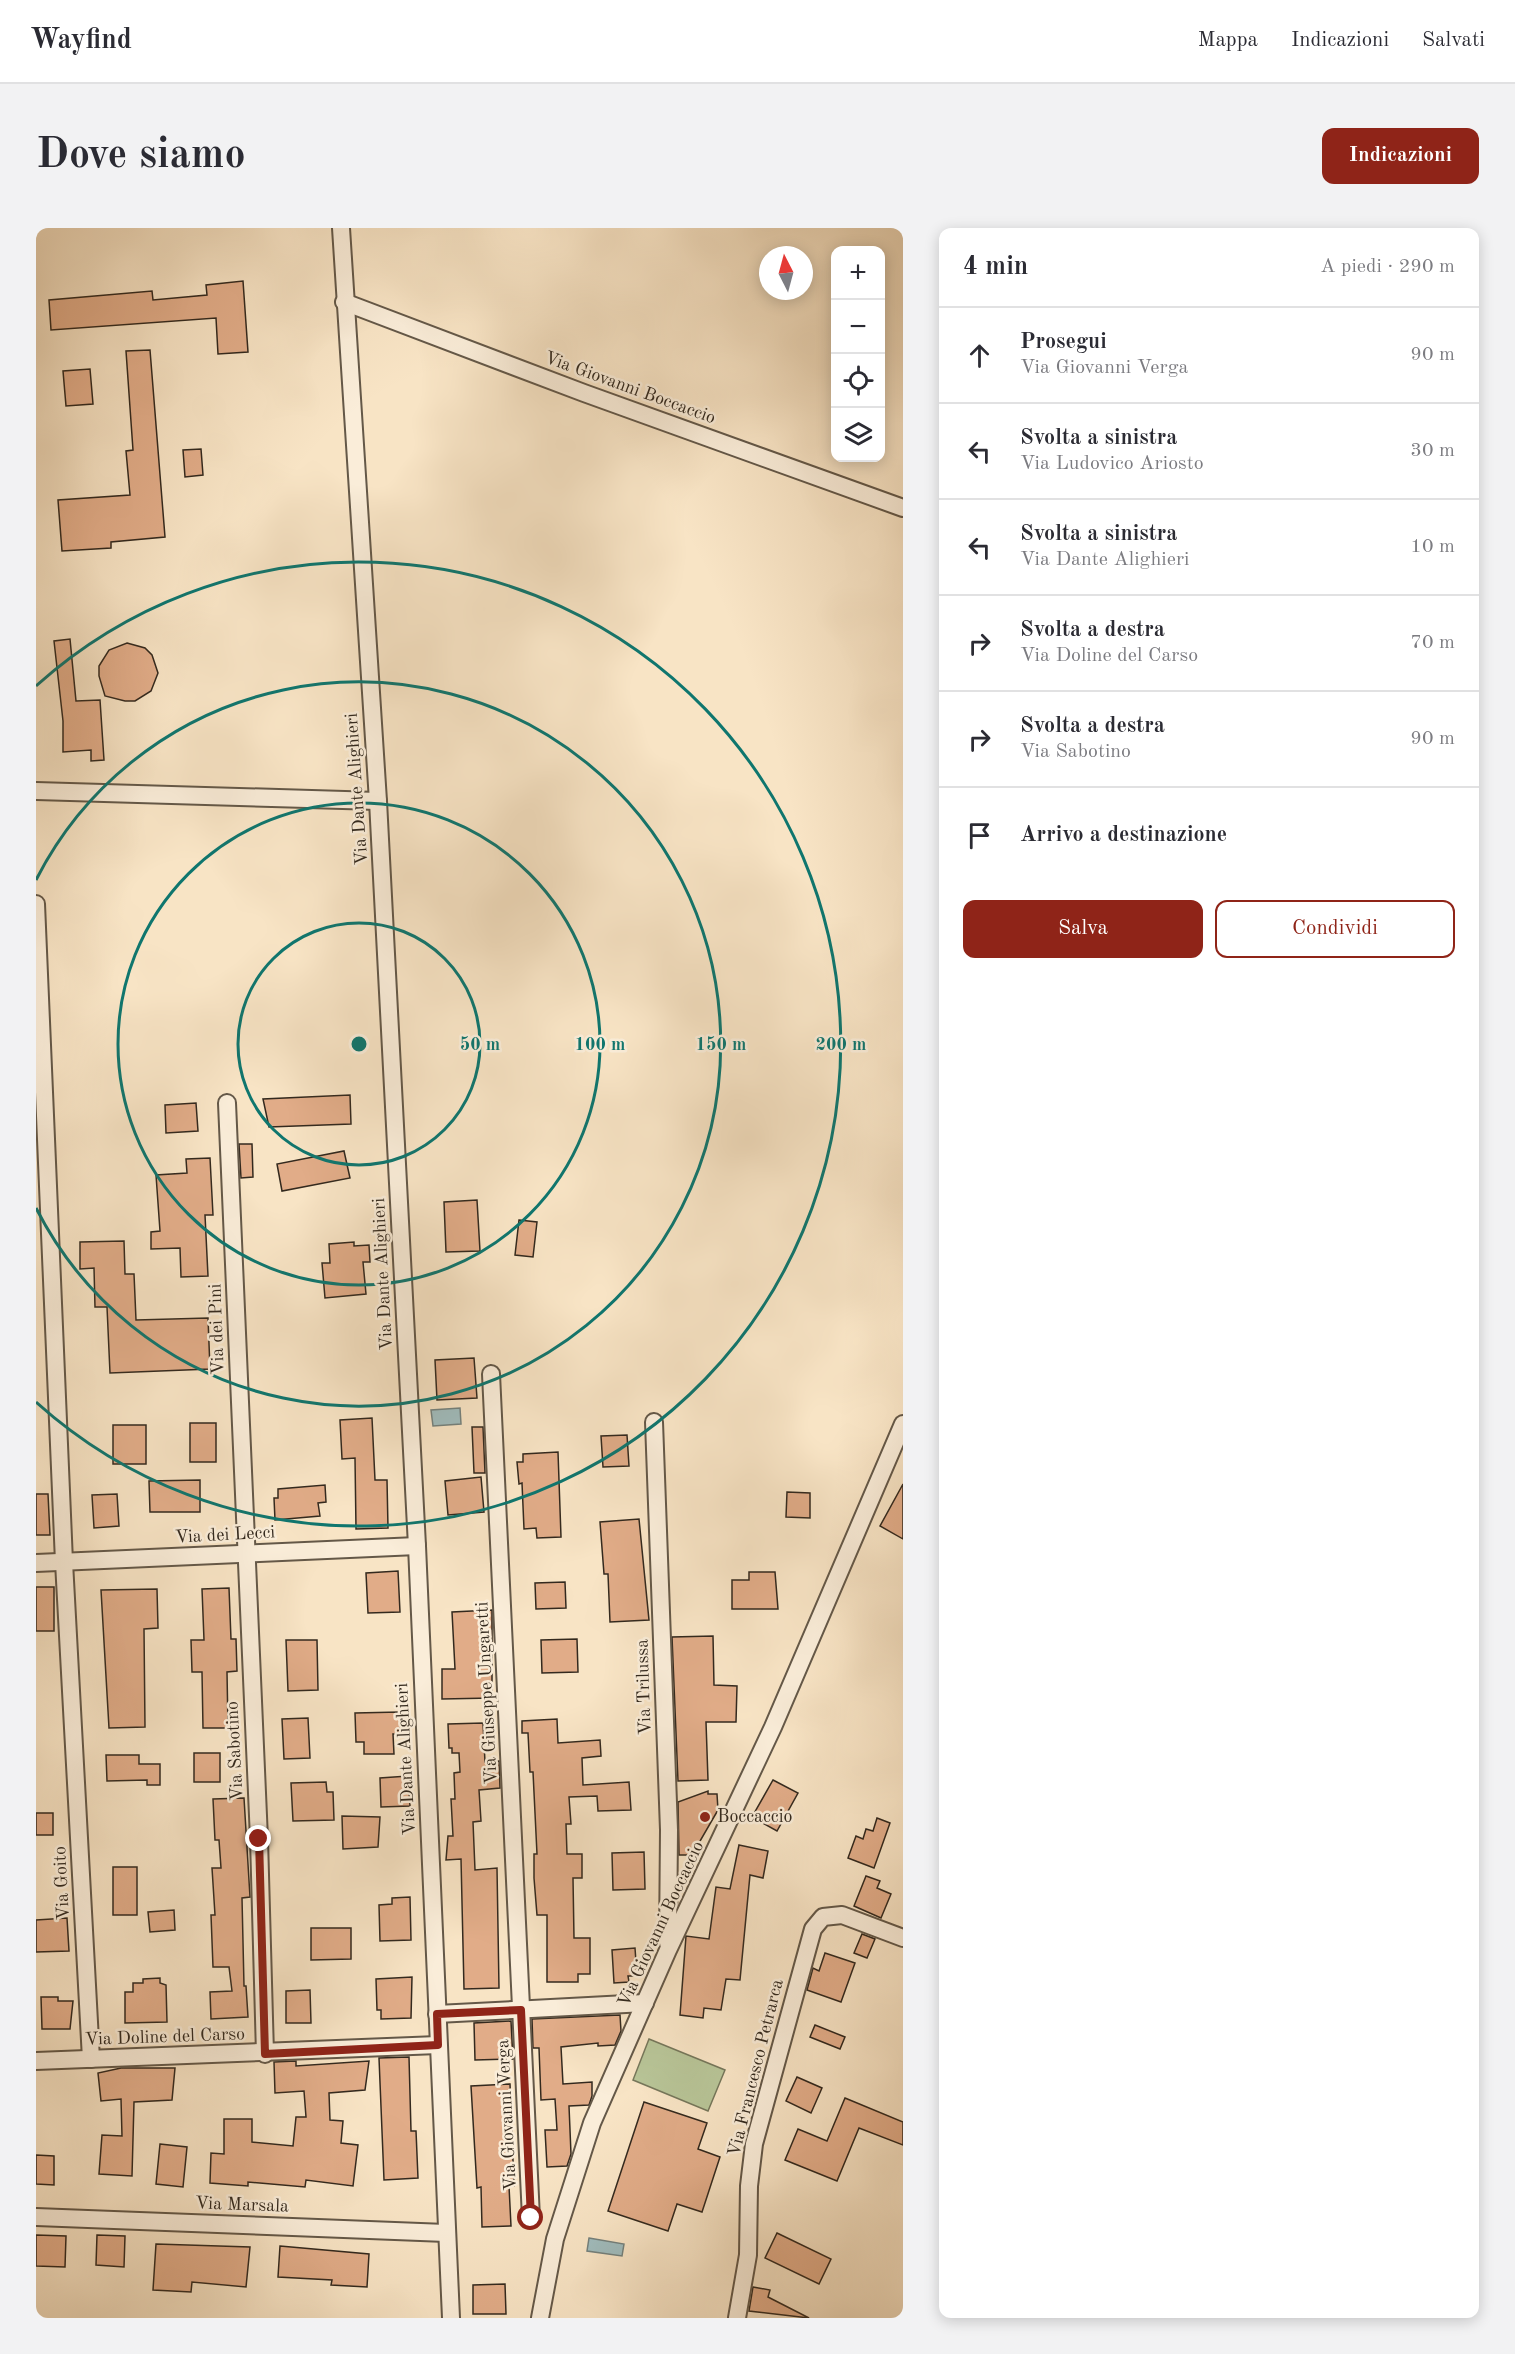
<!DOCTYPE html>
<html lang="it">
<head>
<meta charset="utf-8">
<style>
	:root { --surface:#fff; --page:#f2f2f3; --text:#2b2b33; --muted:#7c7c81; --line:#e1e1e2; --accent:#8f2418 }
	body { margin:0; font-family:"Old Standard TT",serif; background:var(--page); color:var(--text) }
	.controls { position:absolute; right:18px; top:18px; display:grid; overflow:hidden; border-radius:12px; box-shadow:0 3px 15px #0003 }
	.controls button { width:54px; height:54px; display:grid; place-items:center; padding:0; border:0; border-bottom:2px solid var(--line); background:var(--surface); color:var(--text); font:30px sans-serif }
	.compass { position:absolute; left:723px; top:18px; width:54px; height:54px; border-radius:50%; background:var(--surface); box-shadow:0 3px 15px #0003; rotate:354deg }
	.stop { position:absolute; width:18px; height:18px; margin:-14px; border:4px solid #8f2418; border-radius:50%; background:#fff }
	.stop.end { background:#8f2418; border-color:#fff; box-shadow:0 2px 6px #0008 }
	.list { margin:0; padding:0; list-style:none }
	h2 { display:flex; justify-content:space-between; align-items:center; height:78px; margin:0; padding:0 24px; font-size:26px }
	h2 small { font-size:20px; font-weight:400; color:var(--muted) }
	.list li { display:grid; grid-template-columns:39px 1fr auto; gap:18px; align-items:center; box-sizing:border-box; height:96px; padding:0 24px; border-top:2px solid var(--line) }
	.list b { display:block; font-size:22px; white-space:nowrap }
	.list p { margin:0; font-size:20px; white-space:nowrap; color:var(--muted) }
	.list em { font-size:20px; font-style:normal; color:var(--muted) }
	.actions { display:flex; gap:12px; padding:18px 24px }
	.actions a { flex:1; padding:14px 0; border:2px solid var(--accent); border-radius:12px; text-align:center; font-size:21px; color:var(--accent) }
	.actions .main { background:var(--accent); color:#fff }
	.icon { flex:none; width:33px; height:33px; fill:none; stroke:currentColor; stroke-width:2; stroke-linecap:round; stroke-linejoin:round }
	.map { position:relative; flex:none; width:867px; height:2090px; overflow:hidden; border-radius:12px }
	header { display:flex; align-items:center; gap:36px; box-sizing:border-box; height:84px; padding:0 30px; background:var(--surface); border-bottom:2px solid var(--line) }
	header strong { font-size:28px }
	nav { display:flex; gap:33px; margin-inline-start:auto; font-size:21px }
	.intro { display:flex; align-items:center; justify-content:space-between; box-sizing:border-box; height:144px; padding:0 36px }
	h1 { margin:0; font-size:42px }
	.button { padding:15px 27px; border-radius:12px; background:var(--accent); color:#fff; font-size:21px; font-weight:700 }
	main { display:flex; gap:36px; padding:0 36px }
	aside { flex:1; background:var(--surface); border-radius:12px; box-shadow:0 3px 15px #0003 }
	.map>svg:first-child { display:block }
	.green { fill:#b8c598; stroke:#76775b; stroke-width:1.5 }
	.water { fill:#a0bcbd; stroke:#74817d; stroke-width:1.5 }
	.building { fill:#e1ac88; stroke:#33291e; stroke-width:1.5 }
	.lines { fill:none; stroke-linecap:round; stroke-linejoin:round }
	.minor-casing { stroke:#645848; stroke-width:20 }
	.minor { stroke:#faedd9; stroke-width:16 }
	.route { stroke:#8f2418; stroke-width:8 }
	.ring { fill:none; stroke:#0f766e; stroke-width:3 }
	.poi-dot { fill:#8f2418; stroke:#faedd9; stroke-width:2 }
	.labels { text-anchor:middle; dominant-baseline:central; stroke-width:5; stroke-linejoin:round; paint-order:stroke }
	.street-label { font-size:18px; fill:#33291e; stroke:#faedd9 }
	.poi-label { font-size:18px; fill:#33291e; stroke:#faedd9; text-anchor:start }
	.centre { fill:#0f766e; stroke:#faedd9; stroke-width:3 }
	.ring-label { font-size:18px; text-anchor:middle; font-weight:bold; fill:#0f766e; stroke:#faedd9; stroke-width:5; stroke-linejoin:round; paint-order:stroke }
</style>
</head>
<body>
<header>
<strong>Wayfind</strong>
<nav><a>Mappa</a><a>Indicazioni</a><a>Salvati</a></nav>
</header>
<div class="intro"><h1>Dove siamo</h1><a class="button">Indicazioni</a></div>
<main>
<div class="map">
<svg width="867" height="2090" viewBox="0 0 867 2090">
	<rect width="100%" height="100%" fill="#f8e4c5"/>
	<filter id="stains"><feTurbulence type="fractalNoise" baseFrequency=".00333" numOctaves="4"/><feColorMatrix values="0 0 0 0 .2 0 0 0 0 .09 0 0 0 0 .02 0 0 0 .5 -.17"/></filter>
	<radialGradient id="worn" r=".72"><stop offset=".6" stop-color="#630" stop-opacity="0"/><stop offset="1" stop-color="#630" stop-opacity=".3"/></radialGradient>
	<!-- green -->
	<path class="green" d="M613 1811 689 1842 672 1883 597 1852Z"/>
	<!-- water -->
	<g class="water">
		<path d="M424 1180 425 1196 397 1198 395 1182Z"/>
		<path d="M553 2010 588 2016 586 2028 551 2023Z"/>
	</g>
	<!-- building -->
	<g class="building">
		<path d="M207 53 212 124 182 126 180 90 15 102 13 72 116 63 117 72 171 67 170 57Z"/>
		<path d="M114 122 129 309 75 314V320L26 323 22 272 94 267 90 223 97 222 90 123Z"/>
		<path d="M54 141 57 176 30 178 27 143Z"/>
		<path d="M165 221 167 247 149 249 147 222Z"/>
		<path d="M34 411 40 473 64 472 68 532 55 533V522L27 524V493L18 413Z"/>
		<path d="M91 415 109 420 116 427 122 445 115 463 99 473H89L69 468 63 448V438L73 422Z"/>
		<path d="M314 867 315 896 233 899 227 871Z"/>
		<path d="M160 875 162 903 130 905 129 877Z"/>
		<path d="M203 916H216L217 949 205 950Z"/>
		<path d="M308 923 314 950 246 963 241 936Z"/>
		<path d="M174 930 177 987H169L172 1048 145 1049 144 1020 115 1021V1004L124 1003 120 947 151 945 150 931Z"/>
		<path d="M441 972 444 1023 410 1024 408 974Z"/>
		<path d="M483 992 501 994 497 1029 479 1027Z"/>
		<path d="M88 1013 89 1046H98L100 1092 172 1090 174 1141 74 1145 71 1079H59L58 1040 44 1041V1014Z"/>
		<path d="M318 1014V1018L333 1017 334 1034H327L330 1066 289 1070 286 1035H294L293 1016Z"/>
		<path d="M438 1130 441 1170 401 1172 399 1132Z"/>
		<path d="M336 1190 339 1252H351L352 1300 320 1301 319 1230 306 1231 304 1192Z"/>
		<rect x="154" y="1195" width="26" height="39"/>
		<rect x="77" y="1197" width="33" height="39"/>
		<path d="M436 1199H447L449 1245H438Z"/>
		<path d="M591 1207 593 1238 567 1239 565 1208Z"/>
		<path d="M522 1224 525 1309 501 1310 500 1300 488 1301 486 1255 483 1256 481 1234H487V1226Z"/>
		<path d="M445 1249 448 1284 412 1287 409 1253Z"/>
		<path d="M164 1252V1284H114L113 1253Z"/>
		<path d="M867 1256V1311L844 1298Z"/>
		<path d="M289 1257 290 1274 282 1275 284 1288 239 1292 238 1270H242V1261Z"/>
		<path d="M751 1264 774 1265V1290L750 1289Z"/>
		<path d="M0 1266H12L14 1307H0Z"/>
		<path d="M81 1266 83 1298 58 1300 56 1267Z"/>
		<path d="M603 1291 613 1392 574 1394 572 1346H568L564 1294Z"/>
		<path d="M362 1343 364 1384 332 1385 330 1345Z"/>
		<path d="M713 1344H739L742 1381H696V1352H713Z"/>
		<path d="M529 1354 530 1380 500 1381 499 1355Z"/>
		<rect x="0" y="1359" width="18" height="44"/>
		<path d="M193 1360 195 1411H200L201 1443 191 1444 192 1500H167L166 1444H156L155 1412H168L166 1361Z"/>
		<path d="M121 1361 122 1400 108 1401 109 1499 73 1500 65 1362Z"/>
		<path d="M456 1382V1470L406 1471V1441H419L416 1384Z"/>
		<path d="M677 1408 678 1457 701 1458 700 1494H670L672 1552 642 1553 636 1409Z"/>
		<path d="M541 1411 542 1444 506 1445 505 1412Z"/>
		<path d="M250 1412H281L282 1462 252 1463Z"/>
		<path d="M364 1484V1506H357L358 1526H328V1514H320L319 1485Z"/>
		<path d="M272 1490 274 1530 248 1531 246 1491Z"/>
		<path d="M521 1491 522 1515 564 1512 565 1528 546 1530 547 1557 593 1554 595 1582 562 1583 561 1568 533 1569 535 1596H530L531 1626H546V1650H537L538 1710H554V1746H542V1754H511V1687H501L498 1650V1626H501L497 1544H494L492 1505H486V1493Z"/>
		<path d="M447 1495 449 1534 463 1533 464 1560 443 1562 445 1593 437 1594 439 1642 461 1640 463 1760 428 1761 425 1631 410 1632 412 1608H417L415 1571H419L418 1545 424 1544 423 1525H416V1520H413L412 1496Z"/>
		<rect x="158" y="1525" width="26" height="29"/>
		<path d="M70 1527H103V1536H124V1557H111V1552L71 1553Z"/>
		<path d="M372 1548 374 1578 345 1579 344 1550Z"/>
		<path d="M737 1552 762 1565 741 1603 716 1589Z"/>
		<path d="M290 1554 291 1564H297L298 1592 257 1593 255 1555Z"/>
		<path d="M672 1563V1566H681L682 1582 656 1627H643L642 1574Z"/>
		<path d="M208 1570 214 1669 206 1670 208 1758H210L212 1789 175 1791 174 1764 196 1763 193 1739H177L175 1687H179L176 1640H185L183 1612H179L177 1571Z"/>
		<rect x="0" y="1585" width="17" height="22"/>
		<path d="M306 1588 344 1589 342 1619 307 1621Z"/>
		<path d="M841 1590 854 1595 838 1640 812 1630 820 1608 827 1611 830 1601 837 1603Z"/>
		<path d="M703 1617 732 1623 727 1650 714 1647 704 1752 690 1751 685 1782 668 1780 667 1790 644 1787 650 1708 673 1711 680 1659 694 1661Z"/>
		<path d="M608 1624 609 1661 577 1662 576 1625Z"/>
		<rect x="77" y="1639" width="24" height="48"/>
		<path d="M830 1648 844 1653 841 1660 855 1666 845 1690 818 1678Z"/>
		<path d="M374 1669 375 1712 344 1713 343 1677 356 1676V1670Z"/>
		<path d="M138 1682 139 1702 114 1704 112 1684Z"/>
		<path d="M31 1690 33 1723 0 1724V1692Z"/>
		<path d="M275 1700H315V1731L275 1732Z"/>
		<path d="M826 1706 839 1711 831 1730 818 1725Z"/>
		<path d="M599 1720 601 1748H592L593 1754 578 1755 576 1722Z"/>
		<path d="M789 1725 819 1735 805 1774 771 1762 777 1740 783 1743Z"/>
		<path d="M376 1749 375 1790 345 1791V1782H341L340 1751Z"/>
		<path d="M124 1750V1755L130 1757 131 1794 89 1795V1764H97V1755H107V1751Z"/>
		<path d="M274 1762 275 1795H250V1763Z"/>
		<path d="M5 1769H22V1773H37L34 1801H6Z"/>
		<path d="M584 1787 585 1803 579 1817 562 1818V1815L525 1819 527 1856 556 1854V1868L553 1877 533 1878 535 1926 531 1938 511 1939 509 1902H521L519 1871 505 1872 503 1820H497L496 1791Z"/>
		<path d="M475 1793 477 1831 439 1832 438 1795Z"/>
		<path d="M779 1797 809 1809 804 1821 774 1809Z"/>
		<path d="M373 1829 375 1903H380L382 1950 348 1952 343 1830Z"/>
		<path d="M260 1833V1838L333 1833 329 1862 293 1865 294 1892 307 1893 305 1915 322 1917 317 1958 270 1952 269 1959 212 1954V1958L174 1955 175 1925 188 1926V1891H216V1914L257 1918 260 1889H270L268 1863 239 1865 238 1834Z"/>
		<path d="M85 1840H139L136 1872 98 1874 96 1948 63 1946 66 1907 86 1908 85 1871 65 1873 62 1845Z"/>
		<path d="M761 1849 786 1860 775 1885 750 1873Z"/>
		<path d="M474 1856 478 1958H473L475 1998 446 1999 445 1959 441 1960 435 1858Z"/>
		<path d="M809 1870 867 1894V1917L823 1900 801 1953 749 1932 762 1901 791 1913Z"/>
		<path d="M608 1874 671 1895 662 1921 684 1929 666 1984 641 1976 632 2003 572 1983Z"/>
		<path d="M124 1916 151 1919 147 1959 120 1956Z"/>
		<path d="M0 1927 18 1928V1957L0 1956Z"/>
		<path d="M741 2005 795 2031 783 2056 729 2030Z"/>
		<path d="M0 2007 30 2008 29 2039 0 2038Z"/>
		<path d="M61 2007 89 2008 88 2039 60 2037Z"/>
		<path d="M120 2016 214 2019 210 2059 156 2054 155 2064 117 2062Z"/>
		<path d="M244 2018 333 2026 331 2059 295 2057 296 2052 242 2049Z"/>
		<path d="M469 2056 470 2086H437V2057Z"/>
		<path d="M717 2059 734 2062 732 2069 773 2090 713 2083Z"/>
	</g>
	<g class="lines">
		<defs>
			<g id="minor">
				<path d="M305 0 342 573 381 1318 415 2090"/>
				<path d="M308 74 548 165 867 280"/>
				<path d="M0 563 342 573"/>
				<path d="M0 676 28 1334 55 1831"/>
				<path d="M191 875 223 1611 229 1826"/>
				<path d="M455 1146 495 1990"/>
				<path d="M618 1194 633 1602 632 1715"/>
				<path d="M0 1335 381 1318"/>
				<path d="M401 1786 609 1775"/>
				<path d="M0 1833 402 1817"/>
				<path d="M0 1989 410 2005"/>
				<path d="M504 2090 519 2011 556 1895 632 1722 737 1499 867 1196"/>
				<path d="M701 2090 712 2027 713 1958 718 1916 777 1701 787 1689 806 1687 867 1710"/>
			</g>
		</defs>
		<!-- minor casing -->
		<use href="#minor" class="minor-casing"/>
		<!-- minor -->
		<use href="#minor" class="minor"/>
	</g>
	<g class="lines">
		<!-- route -->
		<path class="route" d="M223 1611 229 1826 402 1817 401 1786 485 1782 495 1990"/>
	</g>
	<!-- distance rings -->
	<g class="ring">
		<circle cx="323" cy="816" r="121"/>
		<circle cx="323" cy="816" r="241"/>
		<path d="M0 652A362 362 0 1 1 0 980"/>
		<path d="M0 458A482 482 0 1 1 0 1174"/>
	</g>
	<!-- markers -->
	<circle class="poi-dot" cx="669" cy="1589" r="6"/>
	<g class="labels">
		<!-- street labels -->
		<g class="street-label">
			<text transform="translate(594 160) rotate(20)">Via Giovanni Boccaccio</text>
			<text transform="translate(321 561) rotate(-94)">Via Dante Alighieri</text>
			<text transform="translate(347 1046) rotate(-93)">Via Dante Alighieri</text>
			<text transform="translate(181 1101) rotate(-92)">Via dei Pini</text>
			<text transform="translate(189 1307) rotate(-3)">Via dei Lecci</text>
			<text transform="translate(608 1459) rotate(-92)">Via Trilussa</text>
			<text transform="translate(451 1465) rotate(-93)">Via Giuseppe Ungaretti</text>
			<text transform="translate(199 1523) rotate(-93)">Via Sabotino</text>
			<text transform="translate(370 1531) rotate(-93)">Via Dante Alighieri</text>
			<text transform="translate(26 1655) rotate(-93)">Via Goito</text>
			<text transform="translate(625 1696) rotate(-65)">Via Giovanni Boccaccio</text>
			<text transform="translate(129 1809) rotate(-2)">Via Doline del Carso</text>
			<text transform="translate(720 1840) rotate(-76)">Via Francesco Petrarca</text>
			<text transform="translate(471 1887) rotate(-93)">Via Giovanni Verga</text>
			<text transform="translate(206 1977) rotate(2)">Via Marsala</text>
		</g>
		<!-- poi labels -->
		<g class="poi-label">
			<text x="681" y="1589">Boccaccio</text>
		</g>
	</g>
	<circle cx="323" cy="816" r="9" class="centre"/>
	<g class="ring-label">
		<text x="444" y="822">50 m</text>
		<text x="564" y="822">100 m</text>
		<text x="685" y="822">150 m</text>
		<text x="805" y="822">200 m</text>
	</g>
	<rect width="100%" height="100%" filter="url(#stains)"/>
	<rect width="100%" height="100%" fill="url(#worn)"/>
</svg>
<div class="controls">
<button>+</button>
<button>−</button>
<button><svg class="icon" aria-label="locate" viewBox="0 0 24 24"><circle cx="12" cy="12" r="6"/><path d="M12 2v4M12 18v4M2 12h4M18 12h4"/></svg></button>
<button><svg class="icon" aria-label="layers" viewBox="0 0 24 24"><path d="M12 4l9 5-9 5-9-5zM3 14l9 5 9-5"/></svg></button>
</div>
<svg class="compass" viewBox="-18 -18 36 36"><path d="M0-13l5 13h-10z" fill="#e53935"/><path d="M0 13l5-13h-10z" fill="#7c7c81"/></svg>
<div class="stop" style="left:495px;top:1990px"></div>
<div class="stop end" style="left:223px;top:1611px"></div>
</div>
<aside>
<h2>4 min<small>A piedi · 290 m</small></h2>
<ul class="list">
<li><svg class="icon" aria-label="ahead" viewBox="0 0 24 24"><path d="M12 20V5M6 11l6-6 6 6"/></svg><div><b>Prosegui</b><p>Via Giovanni Verga</p></div><em>90 m</em></li>
<li><svg class="icon" aria-label="left" viewBox="0 0 24 24"><path d="M17 20v-9H6M10 6l-5 5 5 5"/></svg><div><b>Svolta a sinistra</b><p>Via Ludovico Ariosto</p></div><em>30 m</em></li>
<li><svg class="icon" aria-label="left" viewBox="0 0 24 24"><path d="M17 20v-9H6M10 6l-5 5 5 5"/></svg><div><b>Svolta a sinistra</b><p>Via Dante Alighieri</p></div><em>10 m</em></li>
<li><svg class="icon" aria-label="right" viewBox="0 0 24 24"><path d="M7 20v-9h11M14 6l5 5-5 5"/></svg><div><b>Svolta a destra</b><p>Via Doline del Carso</p></div><em>70 m</em></li>
<li><svg class="icon" aria-label="right" viewBox="0 0 24 24"><path d="M7 20v-9h11M14 6l5 5-5 5"/></svg><div><b>Svolta a destra</b><p>Via Sabotino</p></div><em>90 m</em></li>
<li><svg class="icon" aria-label="arrive" viewBox="0 0 24 24"><path d="M6 21V4h12l-3 4 3 4H6"/></svg><div><b>Arrivo a destinazione</b></div></li>
</ul>
<div class="actions"><a class="main">Salva</a><a>Condividi</a></div>
</aside>
</main>
</body>
</html>
